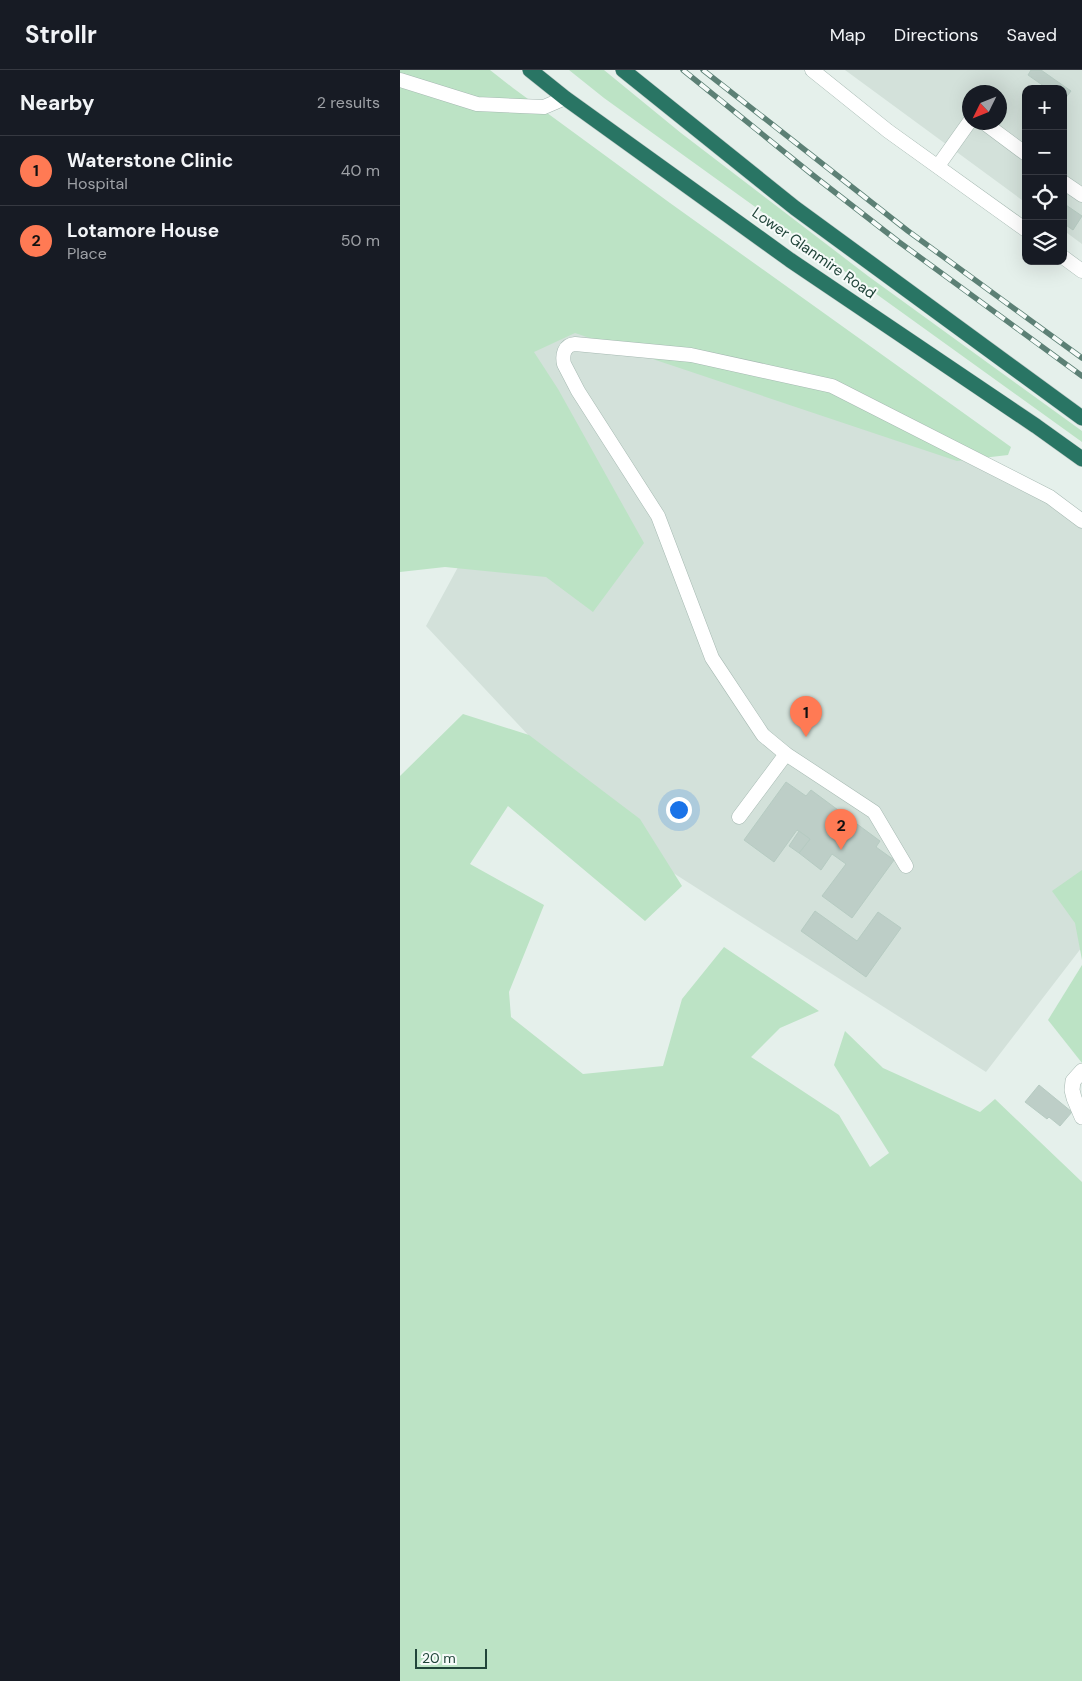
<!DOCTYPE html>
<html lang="en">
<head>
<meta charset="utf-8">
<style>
	:root { --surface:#171b24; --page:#242831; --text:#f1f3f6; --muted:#9ea1a6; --line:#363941; --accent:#ff7a54 }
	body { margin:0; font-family:"DM Sans",sans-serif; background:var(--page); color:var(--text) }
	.controls { position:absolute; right:15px; top:15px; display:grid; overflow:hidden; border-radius:10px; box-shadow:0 5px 20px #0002 }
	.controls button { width:45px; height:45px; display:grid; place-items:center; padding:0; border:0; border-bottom:1px solid var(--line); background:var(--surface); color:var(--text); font:25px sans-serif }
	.compass { position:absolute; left:562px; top:15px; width:45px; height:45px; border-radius:50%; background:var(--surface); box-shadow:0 5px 20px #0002; rotate:227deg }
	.scale { position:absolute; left:15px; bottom:12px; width:72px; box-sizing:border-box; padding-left:5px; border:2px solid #21453a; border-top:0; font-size:14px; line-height:18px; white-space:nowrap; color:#21453a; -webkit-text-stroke:4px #f6fbf9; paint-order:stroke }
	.you { position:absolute; left:278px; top:739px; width:18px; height:18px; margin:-12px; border:4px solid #fff; border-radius:50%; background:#1a73e8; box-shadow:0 0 0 8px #1a73e833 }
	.badge { display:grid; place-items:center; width:32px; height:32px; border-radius:50%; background:var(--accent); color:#111; font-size:16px; font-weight:700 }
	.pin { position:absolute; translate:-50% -41px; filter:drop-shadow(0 1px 2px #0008) }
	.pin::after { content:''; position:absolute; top:26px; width:18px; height:15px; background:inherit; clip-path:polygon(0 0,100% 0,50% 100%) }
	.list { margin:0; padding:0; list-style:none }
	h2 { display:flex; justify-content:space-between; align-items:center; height:65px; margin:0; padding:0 20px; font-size:21px }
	h2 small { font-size:16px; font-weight:400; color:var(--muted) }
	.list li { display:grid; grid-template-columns:32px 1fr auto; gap:15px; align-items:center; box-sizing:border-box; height:70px; padding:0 20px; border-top:1px solid var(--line) }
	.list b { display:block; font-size:19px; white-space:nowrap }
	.list p { margin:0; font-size:16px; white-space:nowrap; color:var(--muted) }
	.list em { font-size:16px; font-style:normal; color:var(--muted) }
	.icon { flex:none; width:28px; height:28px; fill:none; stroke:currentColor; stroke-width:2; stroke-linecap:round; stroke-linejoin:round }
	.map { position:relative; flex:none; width:682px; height:1611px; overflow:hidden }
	header { display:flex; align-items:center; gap:30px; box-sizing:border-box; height:70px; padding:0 25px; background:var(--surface); border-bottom:1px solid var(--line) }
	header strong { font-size:24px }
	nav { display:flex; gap:28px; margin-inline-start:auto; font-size:18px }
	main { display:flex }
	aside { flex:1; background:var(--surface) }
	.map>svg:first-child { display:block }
	.built { fill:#d3e1da; fill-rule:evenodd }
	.green { fill:#bce3c5 }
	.building { fill:#bdcec7; stroke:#b6cbc2 }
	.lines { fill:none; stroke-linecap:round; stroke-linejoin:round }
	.lane-casing { stroke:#a6b9b2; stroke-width:15 }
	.street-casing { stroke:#a6b9b2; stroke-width:16 }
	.highway-casing { stroke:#c1cbc8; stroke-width:16 }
	.lane { stroke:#fff; stroke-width:14 }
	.street { stroke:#fff; stroke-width:15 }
	.highway { stroke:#297564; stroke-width:15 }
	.rail-casing { stroke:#5c8075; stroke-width:5.5 }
	.rail { stroke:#f6fbf9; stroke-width:4; stroke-dasharray:11; stroke-linecap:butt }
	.labels { text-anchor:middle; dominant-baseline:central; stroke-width:4; stroke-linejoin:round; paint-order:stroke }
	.street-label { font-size:15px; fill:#21453a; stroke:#f6fbf9 }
</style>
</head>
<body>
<header>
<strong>Strollr</strong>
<nav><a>Map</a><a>Directions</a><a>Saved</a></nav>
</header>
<main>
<aside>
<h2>Nearby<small>2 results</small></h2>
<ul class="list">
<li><span class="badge">1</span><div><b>Waterstone Clinic</b><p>Hospital</p></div><em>40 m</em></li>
<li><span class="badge">2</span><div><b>Lotamore House</b><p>Place</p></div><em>50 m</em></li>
</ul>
</aside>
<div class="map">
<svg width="682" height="1611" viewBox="0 0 682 1611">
	<rect width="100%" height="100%" fill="#e5f0eb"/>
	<!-- built -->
	<g class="built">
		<path d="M445 0H682V174L663 160V19H626V133ZM570 22H600V52H570Z"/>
		<path d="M211 134 682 454V877L586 1002 234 778 26 556 120 383 133 221Z"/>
	</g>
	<!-- green -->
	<g class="green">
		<path d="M0 0H90L113 18 270 133 611 377 608 385 557 391 175 263 134 282 158 319 244 473 193 542 146 507 45 497 0 502Z"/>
		<path d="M169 0H204L281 63 468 206 682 361V372L204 28Z"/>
		<path d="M63 644 129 665 240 749 282 816 245 851 108 736 70 794 144 835 109 922 111 947 183 1004 263 996 282 929 324 877 419 941 380 958 351 987 439 1045 470 1097 489 1083 434 995 445 961 483 998 580 1042 595 1029 682 1112V1611H0V706Z"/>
		<path d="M682 800V890L675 853 652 821Z"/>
		<path d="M682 895V993L648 950Z"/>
	</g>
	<!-- building -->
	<g class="building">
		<path d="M631 0H641L671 21 664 30 663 19H648L628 5Z"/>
		<path d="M663 133 682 146 673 160 663 153Z"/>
		<path d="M386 712 406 726 411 720 480 771 476 777 494 790 452 848 422 826 446 794 432 784 421 800 399 783 410 769 397 760 374 792 344 770Z"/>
		<path d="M399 761 410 769 399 783 389 776Z"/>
		<path d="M415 841 457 871 478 842 501 858 466 907 401 861Z"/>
		<path d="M639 1015 672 1042 660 1056 649 1047 647 1049 625 1032Z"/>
	</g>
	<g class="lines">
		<defs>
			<g id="lane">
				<path d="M412 0 488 61 626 160"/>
				<path d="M0 10 77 34 144 37 165 28"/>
				<path d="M583 52 626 84"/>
				<path d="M538 96 570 51"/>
				<path d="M663 112 682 125"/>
				<path d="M663 187 682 201"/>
				<path d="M339 747 386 684"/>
				<path d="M506 796 474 742 386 684 363 665 312 588 258 446 178 321 164 294C162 285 164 275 175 274L291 285 432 316 650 427 682 451"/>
			</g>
			<path id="street" d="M682 1001 673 1011 672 1020 674 1028 682 1047"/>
			<g id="highway">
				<path d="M130 0 165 28 390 190 636 356 682 389"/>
				<path d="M223 0 395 138 682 348"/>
			</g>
		</defs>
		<!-- lane casing -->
		<use href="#lane" class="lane-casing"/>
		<!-- street casing -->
		<use href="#street" class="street-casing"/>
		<!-- highway casing -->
		<use href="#highway" class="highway-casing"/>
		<!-- lane -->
		<use href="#lane" class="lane"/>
		<!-- street -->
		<use href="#street" class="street"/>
		<!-- highway -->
		<use href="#highway" class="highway"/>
		<defs>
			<g id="rail">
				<path d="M283 0 414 106 499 172 682 306"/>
				<path d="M303 0 508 161 682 288"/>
			</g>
		</defs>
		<!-- rail casing -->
		<use href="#rail" class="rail-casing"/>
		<!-- rail -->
		<use href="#rail" class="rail"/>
	</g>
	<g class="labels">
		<!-- street labels -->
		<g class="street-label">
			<text transform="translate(414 183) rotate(35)">Lower Glanmire Road</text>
		</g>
	</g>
</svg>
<div class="controls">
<button>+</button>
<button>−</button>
<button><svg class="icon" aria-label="locate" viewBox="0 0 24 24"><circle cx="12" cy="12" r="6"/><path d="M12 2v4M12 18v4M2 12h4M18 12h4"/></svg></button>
<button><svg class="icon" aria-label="layers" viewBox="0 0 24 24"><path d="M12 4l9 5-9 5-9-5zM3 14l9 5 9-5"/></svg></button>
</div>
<svg class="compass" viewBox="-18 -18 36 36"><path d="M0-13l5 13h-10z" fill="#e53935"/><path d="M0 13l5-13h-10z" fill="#9ea1a6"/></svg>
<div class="scale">20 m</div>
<div class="you"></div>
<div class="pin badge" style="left:406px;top:667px">1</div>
<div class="pin badge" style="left:441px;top:780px">2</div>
</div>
</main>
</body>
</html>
